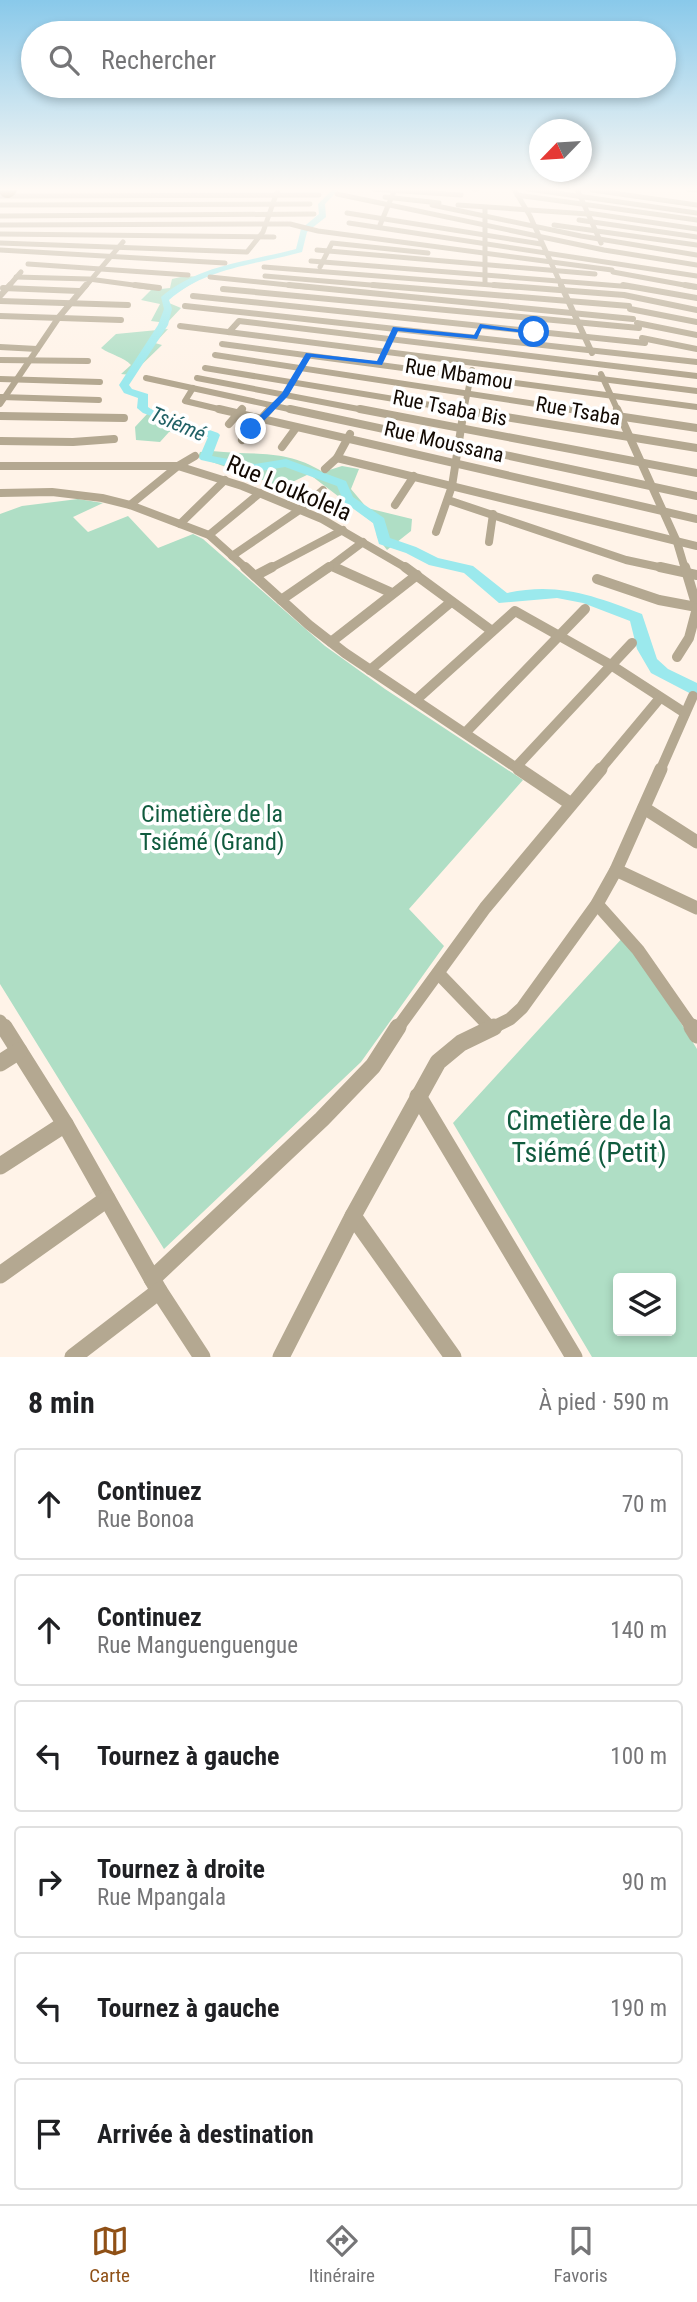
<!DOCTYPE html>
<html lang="fr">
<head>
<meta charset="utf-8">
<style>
	:root { --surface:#fff; --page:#f6f6f6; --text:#202124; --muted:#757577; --line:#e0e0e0; --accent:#8f5016 }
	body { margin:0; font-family:"Roboto Condensed",sans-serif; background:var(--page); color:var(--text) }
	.controls { position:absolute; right:21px; bottom:21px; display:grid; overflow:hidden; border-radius:7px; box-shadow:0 4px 10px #0003 }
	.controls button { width:63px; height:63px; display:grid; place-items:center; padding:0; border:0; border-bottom:2px solid var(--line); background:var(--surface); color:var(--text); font:35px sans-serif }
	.compass { position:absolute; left:529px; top:119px; width:63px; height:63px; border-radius:50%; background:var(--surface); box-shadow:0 4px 10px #0003; rotate:245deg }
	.stop { position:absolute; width:21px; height:21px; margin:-16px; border:5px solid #1a73e8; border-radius:50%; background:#fff }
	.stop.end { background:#1a73e8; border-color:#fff; box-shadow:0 2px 7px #0008 }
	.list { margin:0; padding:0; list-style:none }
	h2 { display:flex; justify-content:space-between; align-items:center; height:91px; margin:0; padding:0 28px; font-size:30px }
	h2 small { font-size:23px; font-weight:400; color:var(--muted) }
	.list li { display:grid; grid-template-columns:46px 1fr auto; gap:21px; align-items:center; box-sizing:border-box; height:112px; margin:0 14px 14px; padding:0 14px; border:2px solid var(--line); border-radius:7px }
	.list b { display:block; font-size:26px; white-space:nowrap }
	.list p { margin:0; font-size:23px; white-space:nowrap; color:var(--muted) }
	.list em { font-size:23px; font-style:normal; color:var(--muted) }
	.icon { flex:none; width:38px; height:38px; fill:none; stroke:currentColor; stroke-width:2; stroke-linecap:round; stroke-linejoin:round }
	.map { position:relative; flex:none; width:697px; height:1357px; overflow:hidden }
	.search { position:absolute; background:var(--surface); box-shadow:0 4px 10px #0003; left:21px; right:21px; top:21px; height:77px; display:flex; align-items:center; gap:18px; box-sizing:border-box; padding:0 24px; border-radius:38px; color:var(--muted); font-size:26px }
	.sheet { height:847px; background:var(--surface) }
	nav { display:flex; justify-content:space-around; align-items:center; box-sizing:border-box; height:98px; border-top:2px solid var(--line); background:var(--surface); font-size:19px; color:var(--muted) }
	nav a { display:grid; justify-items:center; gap:4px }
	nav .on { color:var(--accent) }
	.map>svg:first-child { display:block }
	.green { fill:#afdec5; fill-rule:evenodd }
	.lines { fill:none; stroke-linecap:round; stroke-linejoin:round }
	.river { fill:#9be9ed; fill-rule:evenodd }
	.minor-far5 { stroke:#b4a891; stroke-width:5 }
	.minor-far4 { stroke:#b4a891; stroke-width:6 }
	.minor-far3 { stroke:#b4a891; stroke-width:8 }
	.minor-far2 { stroke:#b4a891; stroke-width:10 }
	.minor-far1 { stroke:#b4a891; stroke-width:13 }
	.minor { stroke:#b4a891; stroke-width:17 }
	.highway { stroke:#69501c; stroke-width:16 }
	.route { fill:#1a73e8 }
	.labels { text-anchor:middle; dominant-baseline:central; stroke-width:7; stroke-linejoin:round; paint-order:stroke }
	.far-street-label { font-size:21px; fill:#130a03; stroke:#fff }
	.far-water-label { font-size:21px; font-style:italic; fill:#216165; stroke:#fff }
	.street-label { font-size:24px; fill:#130a03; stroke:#fff }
	.park-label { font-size:24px; fill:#105b3e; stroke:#fff }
	.near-park-label { font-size:28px; fill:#105b3e; stroke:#fff }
</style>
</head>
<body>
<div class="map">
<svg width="697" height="1357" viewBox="0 0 697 1357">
	<rect width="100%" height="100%" fill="#fff3e8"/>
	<!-- green -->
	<g class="green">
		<path d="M185 276 203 277 168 298 169 303 181 308 167 323 151 321 160 304 141 300 151 290 170 288 172 279Z"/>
		<path d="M168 329 155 343 162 345 131 375 121 374 131 365C124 357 111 355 101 348L116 334Z"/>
		<path d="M148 413 210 431 208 437 191 433 169 432 160 442 136 440 135 427Z"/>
		<path d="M212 451C254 456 285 448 323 472L342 466 359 469 351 489 367 508 412 519 411 531 387 550 377 537 376 525 309 474 282 487 198 457 200 452Z"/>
		<path d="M78 499 103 503 73 517 88 532 128 516 158 548 193 534 203 539 325 646 385 689 523 780 409 909 444 946 361 1062 164 1249 0 984V514L22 506Z"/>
		<path d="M626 934 697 1049V1357H592L453 1123ZM618 1278H671V1331H618Z"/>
	</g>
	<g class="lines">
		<!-- river -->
		<path class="river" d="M333 189H339L325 204 326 217 307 232 302 252C255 265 206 267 169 300L172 309 168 325 129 385 132 389 148 394V407L151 409 218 433 220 435 212 456 255 464 286 459 346 481 353 497 384 518 390 538 416 547 438 558 473 566 507 593C559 582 594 596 642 614L657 659 668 669 697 683V697L651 673 637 649 630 621 583 603 557 598 499 603 464 573 429 565 406 553 379 544 373 523 344 502 337 486 285 467 255 472 201 460 199 458 208 437 143 413 137 408 138 398 124 393 119 385 158 325 164 309 161 297C200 264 248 262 296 249L301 229 319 214 318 204Z"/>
		<!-- minor-far5 -->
		<g class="minor-far5">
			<path d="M373 189 461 195"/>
			<path d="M474 189H477"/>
			<path d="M514 189 530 216 562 287"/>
			<path d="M528 189 697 213"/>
			<path d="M577 189 601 243"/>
			<path d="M687 189 697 190"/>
			<path d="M592 190 697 205"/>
			<path d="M337 194 604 250 697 265"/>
			<path d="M517 195 697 220"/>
			<path d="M1 196 319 195"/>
			<path d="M385 197 439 203"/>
			<path d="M0 205 310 204"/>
			<path d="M432 205 581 236 697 255"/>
			<path d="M458 205 588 214"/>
			<path d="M485 208V282"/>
			<path d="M347 213 541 244"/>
			<path d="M588 213 697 229"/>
			<path d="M0 216 314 214"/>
			<path d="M579 220 697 237"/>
			<path d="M349 223 697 276"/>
			<path d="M0 225 290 224 318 231 612 270"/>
			<path d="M380 225 395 189"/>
			<path d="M554 225 697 245"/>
			<path d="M0 234 274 237"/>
			<path d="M0 243 247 252 263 232 278 189"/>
			<path d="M0 250 225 263"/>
			<path d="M317 250 595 274"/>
			<path d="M311 261 633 287"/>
			<path d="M28 264 188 275"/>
			<path d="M264 267 517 287"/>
			<path d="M320 267 332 243 428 253"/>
			<path d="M613 272 695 287"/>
			<path d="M265 276 394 287"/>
			<path d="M16 277 89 279 148 287"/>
			<path d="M210 277 307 287"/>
			<path d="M8 287 21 272"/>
			<path d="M85 287 123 242"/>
		</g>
		<!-- minor-far4 -->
		<g class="minor-far4">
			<path d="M135 285 159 288"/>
			<path d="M289 285 633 319"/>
			<path d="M373 285 629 306"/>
			<path d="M494 285 624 295 697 310"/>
			<path d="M561 285 592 353"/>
			<path d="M623 285 697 298"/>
			<path d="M685 285 697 287"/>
			<path d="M3 288 79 291"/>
			<path d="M223 289 639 328"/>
			<path d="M0 296 10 285"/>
			<path d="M193 296 645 343"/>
			<path d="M0 301 128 305"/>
			<path d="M185 306 697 362"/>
			<path d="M630 309 697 322"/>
			<path d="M0 316 121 320"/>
			<path d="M637 323 697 335"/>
			<path d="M180 326 697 391"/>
			<path d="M229 332 239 321 697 376"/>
			<path d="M642 338 697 349"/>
			<path d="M222 344 697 407"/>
			<path d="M0 347 37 349"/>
			<path d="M215 355 582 411"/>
			<path d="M0 360 88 361"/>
			<path d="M205 368 467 411"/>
			<path d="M601 374 618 411"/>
			<path d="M146 378 298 411"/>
			<path d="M197 378 369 411"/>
			<path d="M0 379 100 382"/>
			<path d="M193 388 185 401 227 411"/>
			<path d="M1 397 99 400"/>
			<path d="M0 404 59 317 86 285"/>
			<path d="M269 411 274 405"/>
			<path d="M464 411 472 370"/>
		</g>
		<!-- minor-far3 -->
		<g class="minor-far3">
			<path d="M219 409 697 519"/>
			<path d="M290 409 697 496"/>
			<path d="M360 409 697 473"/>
			<path d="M456 409 697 448"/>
			<path d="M571 409 697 428"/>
			<path d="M617 409 677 542 685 569"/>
			<path d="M0 416 124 418"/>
			<path d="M229 424 242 409"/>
			<path d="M242 440 270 409"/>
			<path d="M0 441 73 442 114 439"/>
			<path d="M282 447 296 428"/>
			<path d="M337 458 697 546"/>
			<path d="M0 466H178L242 486 322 519 408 569"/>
			<path d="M325 469 337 458 350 434"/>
			<path d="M0 493 52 492 102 498 130 505 209 535 247 569"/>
			<path d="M448 500 626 560 668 569"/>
			<path d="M130 505 178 466 195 456"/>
			<path d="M395 505 414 476"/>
			<path d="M180 524 225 480"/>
			<path d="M436 532 452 486 464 409"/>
			<path d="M209 535 260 493"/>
			<path d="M489 542 493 514"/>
			<path d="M232 556 301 509 323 490"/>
			<path d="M331 566 338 569"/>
			<path d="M269 569 343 530"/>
			<path d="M327 569 363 542"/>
		</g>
		<!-- minor-far2 -->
		<g class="minor-far2">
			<path d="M245 567 309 625 345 653 521 771"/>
			<path d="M334 567 392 593"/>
			<path d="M405 567 492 631"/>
			<path d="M660 567 697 575"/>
			<path d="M685 567 697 607"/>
			<path d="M255 576 272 567"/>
			<path d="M597 579 659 600 697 607"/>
			<path d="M281 600 329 567"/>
			<path d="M331 642 417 575"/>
			<path d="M677 657 689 638 697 608"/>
			<path d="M370 670 451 602"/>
			<path d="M416 700 515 611 611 665 685 713"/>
			<path d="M466 732 585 609"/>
			<path d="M517 766 632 643"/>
			<path d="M599 771 660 698"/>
			<path d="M660 771 693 696"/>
		</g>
		<!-- minor-far1 -->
		<g class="minor-far1">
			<path d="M519 769 571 804"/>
			<path d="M644 808 697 842"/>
			<path d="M616 870 697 908"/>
			<path d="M597 904 638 950 693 1029"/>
			<path d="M439 974 491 1028"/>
			<path d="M0 1021 5 1029"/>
			<path d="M397 1029 485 908 601 769"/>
			<path d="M490 1029 510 1019 522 1008 597 904 616 870 661 769"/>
		</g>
		<!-- minor -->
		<g class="minor">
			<path d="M4 1027 65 1124 159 1291 202 1357"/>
			<path d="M692 1027 697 1035"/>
			<path d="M0 1063 19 1051"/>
			<path d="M418 1096 574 1357"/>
			<path d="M0 1166 65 1124"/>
			<path d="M353 1216 453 1357"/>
			<path d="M0 1275 107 1199"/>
			<path d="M152 1279 322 1119 373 1066 398 1027"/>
			<path d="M73 1357 159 1291"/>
			<path d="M281 1357 353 1216 438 1062 461 1043 494 1027"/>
		</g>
		<!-- highway -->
		<path class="highway" d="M7 190 9 189"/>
	</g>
	<!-- sky -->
	<linearGradient id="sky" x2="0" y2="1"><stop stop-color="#89c9ea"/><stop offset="0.5" stop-color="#fffaf5"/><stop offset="1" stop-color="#fffaf5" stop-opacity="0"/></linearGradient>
	<rect width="697" height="379" fill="url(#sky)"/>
	<!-- route -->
	<path class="route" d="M480 324 537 332 534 334 482 328 477 339 398 331 382 365 311 357 288 396 254 431 247 429 282 393 306 353 377 361 393 327 474 335Z"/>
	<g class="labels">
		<!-- far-street labels -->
		<g class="far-street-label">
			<text transform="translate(459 374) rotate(9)">Rue Mbamou</text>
			<text transform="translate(450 408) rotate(11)">Rue Tsaba Bis</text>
			<text transform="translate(578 411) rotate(10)">Rue Tsaba</text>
			<text transform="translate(444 442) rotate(13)">Rue Moussana</text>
		</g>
		<!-- far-water labels -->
		<g class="far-water-label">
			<text transform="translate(178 424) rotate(23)">Tsiémé</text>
		</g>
		<!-- street labels -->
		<g class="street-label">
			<text transform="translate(289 488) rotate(23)">Rue Loukolela</text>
		</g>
		<!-- park labels -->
		<g class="park-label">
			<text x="212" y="814">Cimetière de la<tspan x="212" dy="28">Tsiémé (Grand)</tspan></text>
		</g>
		<!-- near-park labels -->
		<g class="near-park-label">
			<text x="589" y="1120">Cimetière de la<tspan x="589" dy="32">Tsiémé (Petit)</tspan></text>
		</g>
	</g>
</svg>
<div class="controls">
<button><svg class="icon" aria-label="layers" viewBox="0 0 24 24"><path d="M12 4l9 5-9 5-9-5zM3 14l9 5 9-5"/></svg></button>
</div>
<svg class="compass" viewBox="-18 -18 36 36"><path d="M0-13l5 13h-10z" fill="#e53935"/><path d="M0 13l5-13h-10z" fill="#757577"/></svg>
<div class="stop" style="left:534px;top:332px"></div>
<div class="stop end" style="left:251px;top:429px"></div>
<div class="search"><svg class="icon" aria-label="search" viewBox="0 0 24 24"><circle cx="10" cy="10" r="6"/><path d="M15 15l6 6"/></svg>Rechercher</div>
</div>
<section class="sheet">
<h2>8 min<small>À pied · 590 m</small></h2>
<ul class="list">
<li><svg class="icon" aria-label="ahead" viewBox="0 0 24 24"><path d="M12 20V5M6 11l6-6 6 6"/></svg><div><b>Continuez</b><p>Rue Bonoa</p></div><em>70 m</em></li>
<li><svg class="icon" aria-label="ahead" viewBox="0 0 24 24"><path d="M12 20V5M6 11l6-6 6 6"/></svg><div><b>Continuez</b><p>Rue Manguenguengue</p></div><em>140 m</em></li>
<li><svg class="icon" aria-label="left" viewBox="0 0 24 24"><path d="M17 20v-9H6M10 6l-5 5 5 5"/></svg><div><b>Tournez à gauche</b></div><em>100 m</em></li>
<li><svg class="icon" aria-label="right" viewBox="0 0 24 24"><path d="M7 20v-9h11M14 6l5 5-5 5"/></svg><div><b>Tournez à droite</b><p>Rue Mpangala</p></div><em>90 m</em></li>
<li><svg class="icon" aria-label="left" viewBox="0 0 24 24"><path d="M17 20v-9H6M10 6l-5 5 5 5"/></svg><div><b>Tournez à gauche</b></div><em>190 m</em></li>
<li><svg class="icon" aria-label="arrive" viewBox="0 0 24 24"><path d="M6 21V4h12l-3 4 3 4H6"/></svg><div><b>Arrivée à destination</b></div></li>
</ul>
</section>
<nav>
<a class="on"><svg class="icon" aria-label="map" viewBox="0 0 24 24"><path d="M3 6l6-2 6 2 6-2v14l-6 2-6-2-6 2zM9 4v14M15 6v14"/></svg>Carte</a>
<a><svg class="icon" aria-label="directions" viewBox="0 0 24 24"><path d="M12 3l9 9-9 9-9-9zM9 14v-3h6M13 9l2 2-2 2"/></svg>Itinéraire</a>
<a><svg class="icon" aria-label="saved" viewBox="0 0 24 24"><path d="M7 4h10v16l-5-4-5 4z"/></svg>Favoris</a>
</nav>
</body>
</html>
